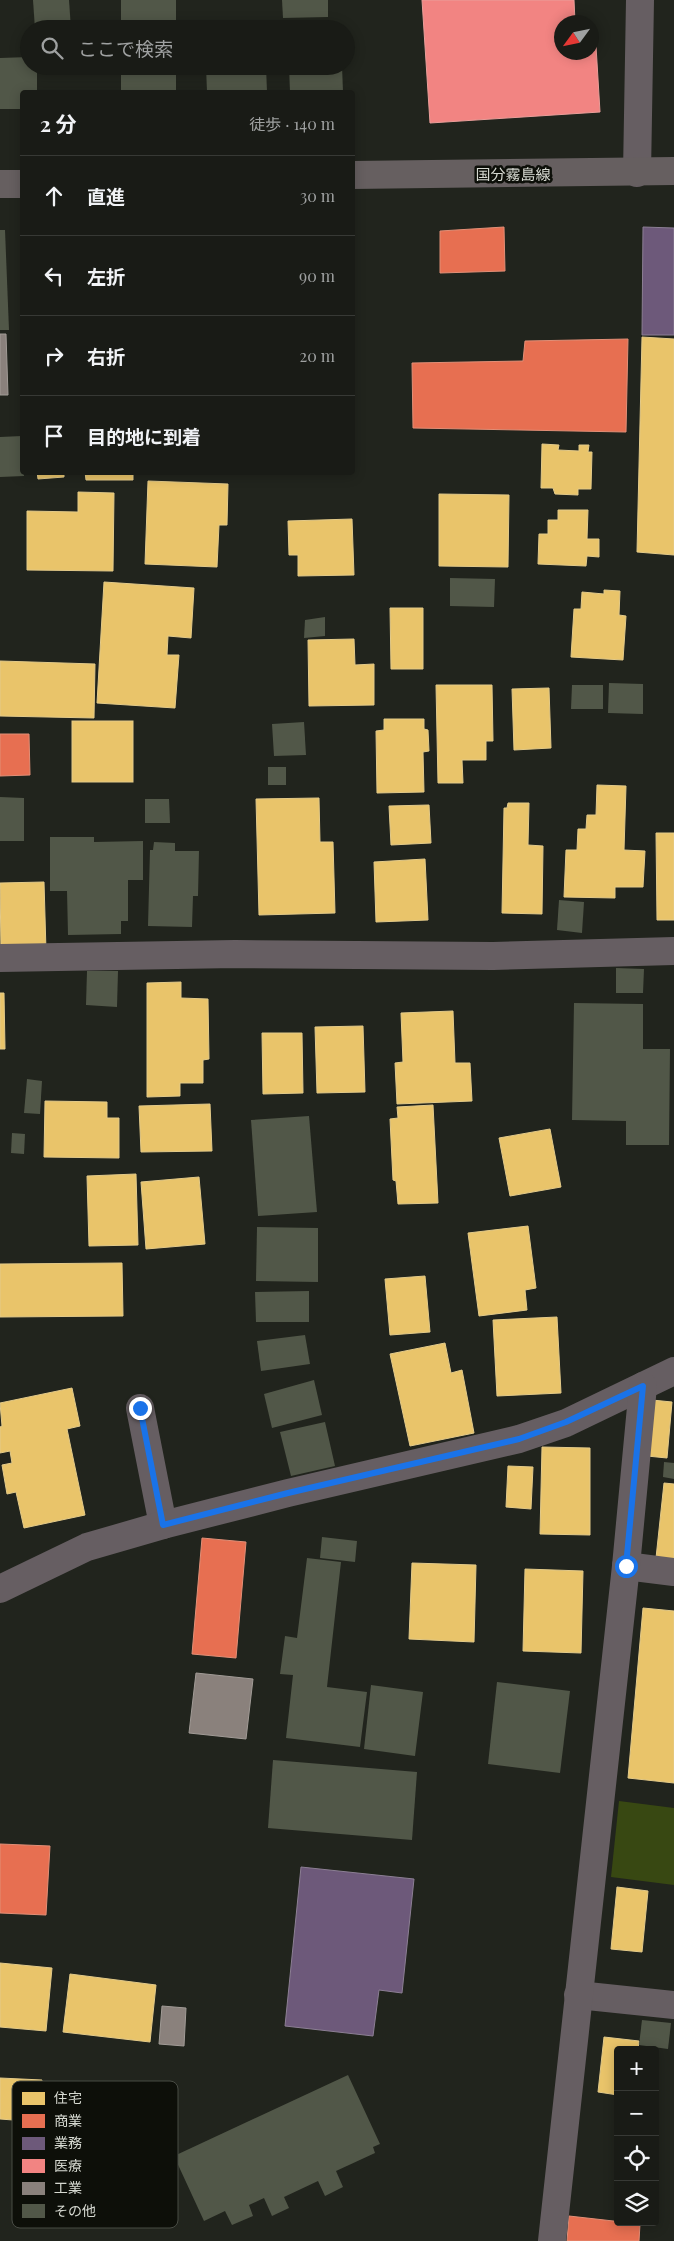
<!DOCTYPE html>
<html lang="ja">
<head>
<meta charset="utf-8">
<style>
	:root { --surface:#191b16; --page:#262823; --text:#f1f3f6; --muted:#9fa1a1; --line:#373935 }
	body { margin:0; font-family:"Playfair Display","Noto Sans JP",serif; background:var(--page); color:var(--text) }
	.controls { position:absolute; right:15px; bottom:15px; display:grid; overflow:hidden; border-radius:5px; box-shadow:0 2px 12px #0003 }
	.controls button { width:45px; height:45px; display:grid; place-items:center; padding:0; border:0; border-bottom:1px solid var(--line); background:var(--surface); color:var(--text); font:25px sans-serif }
	.compass { position:absolute; left:554px; top:15px; width:45px; height:45px; border-radius:50%; background:var(--surface); box-shadow:0 2px 12px #0003; rotate:237deg }
	.stop { position:absolute; width:15px; height:15px; margin:-11px; border:4px solid #1a73e8; border-radius:50%; background:#fff }
	.stop.end { background:#1a73e8; border-color:#fff; box-shadow:0 1px 5px #0008 }
	.list { margin:0; padding:0; list-style:none }
	h2 { display:flex; justify-content:space-between; align-items:center; height:65px; margin:0; padding:0 20px; font-size:21px }
	h2 small { font-size:16px; font-weight:400; color:var(--muted) }
	.list li { display:grid; grid-template-columns:32px 1fr auto; gap:15px; align-items:center; box-sizing:border-box; height:80px; padding:0 20px; border-top:1px solid var(--line) }
	.list b { display:block; font-size:19px; white-space:nowrap }
	.list em { font-size:16px; font-style:normal; color:var(--muted) }
	.icon { flex:none; width:28px; height:28px; fill:none; stroke:currentColor; stroke-width:2; stroke-linecap:round; stroke-linejoin:round }
	.map { position:relative; flex:none; width:674px; height:2241px; overflow:hidden }
	.search { position:absolute; background:var(--surface); box-shadow:0 2px 12px #0003; left:20px; top:20px; width:335px; height:55px; display:flex; align-items:center; gap:12px; box-sizing:border-box; padding:0 18px; border-radius:28px; color:var(--muted); font-size:19px }
	.panel { position:absolute; background:var(--surface); box-shadow:0 2px 12px #0003; left:20px; top:90px; width:335px; height:385px; border-radius:5px }
	.map>svg:first-child { display:block }
	.green { fill:#384812 }
	.homes { fill:#e9c46a; stroke:#e3ca89 }
	.shops { fill:#e76f51; stroke:#e28f77 }
	.offices { fill:#6d597a; stroke:#8c7f94 }
	.health { fill:#f28482; stroke:#ea9e9a }
	.industry { fill:#8a817c; stroke:#a19b96 }
	.building { fill:#515748 }
	.lines { fill:none; stroke-linecap:round; stroke-linejoin:round }
	.minor { stroke:#665e62; stroke-width:28 }
	.primary { stroke:#665f60; stroke-width:28 }
	.route { stroke:#1a73e8; stroke-width:6 }
	.labels { text-anchor:middle; dominant-baseline:central; stroke-width:5; stroke-linejoin:round; paint-order:stroke }
	.street-label { font-size:15px; fill:#d6d9d1; stroke:#0d0f09 }
	.key { fill:#0d0f09; stroke:#494c45; stroke-width:1 }
	.key-label { font-size:14px; fill:#d6d9d1 }
</style>
</head>
<body>
<div class="map">
<svg width="674" height="2241" viewBox="0 0 674 2241">
	<rect width="100%" height="100%" fill="#21241d"/>
	<!-- green -->
	<path class="green" d="M619 1801 674 1808V1885L611 1877Z"/>
	<!-- homes -->
	<g class="homes">
		<path d="M642 337 674 339V555L637 552Z"/>
		<path d="M542 444 559 445 558 450 579 451V445H589L588 452H592L591 489H578V495L555 494 553 488H541Z"/>
		<path d="M37 472H64V477L38 479Z"/>
		<path d="M85 472H133V480H86Z"/>
		<path d="M148 481 228 484 227 525H219L217 567 145 564Z"/>
		<path d="M78 492 114 493 113 571 27 570V511L78 512Z"/>
		<path d="M439 494 509 495 508 567 439 566Z"/>
		<path d="M558 510H588L587 539H599V557L587 556 586 566 538 564 539 534H548V520H558Z"/>
		<path d="M352 519 354 575 298 576V555H289L288 521Z"/>
		<path d="M104 582 194 588 191 638 168 636 167 655H179L175 708 97 703Z"/>
		<path d="M604 590 620 591 619 615 626 616 623 660 571 657 574 609H581L582 592 604 594Z"/>
		<path d="M390 608H423V669H391Z"/>
		<path d="M354 639 355 665 374 664V705L309 706 308 640Z"/>
		<path d="M0 661 95 664 94 718 0 716Z"/>
		<path d="M436 685H492L493 741H486V760H462L463 783H438Z"/>
		<path d="M549 688 551 748 514 750 512 689Z"/>
		<path d="M384 719H424V729L428 730 429 751 423 752 424 792 377 793 376 731 384 730Z"/>
		<rect x="72" y="721" width="61" height="61"/>
		<path d="M597 785 626 786 624 850 645 851 643 887H615V898L564 897 566 850H577L578 829H586L587 815H596Z"/>
		<path d="M319 798 320 842H333L335 913 259 915 256 799Z"/>
		<path d="M508 803H529L528 845 543 846 542 914 502 913 504 808H507Z"/>
		<path d="M429 805 431 843 391 845 389 806Z"/>
		<path d="M656 833H674V920H657Z"/>
		<path d="M425 859 428 920 376 922 374 862Z"/>
		<path d="M44 882 46 951H1L0 883Z"/>
		<path d="M181 982V998L208 999 209 1059 203 1060V1083H180V1096L147 1097V983Z"/>
		<path d="M0 993H4L5 1049H0Z"/>
		<path d="M453 1011 455 1063H470L472 1101 397 1104 395 1063 403 1062 401 1013Z"/>
		<path d="M363 1026 365 1092 317 1093 315 1027Z"/>
		<path d="M262 1033H302L303 1093 263 1094Z"/>
		<path d="M45 1101 107 1102V1118H119V1158L44 1157Z"/>
		<path d="M210 1104 212 1151 141 1152 139 1106Z"/>
		<path d="M433 1105 438 1203 398 1204 396 1181 393 1180 390 1119 398 1118 397 1107Z"/>
		<path d="M550 1129 561 1187 510 1196 499 1138Z"/>
		<path d="M136 1174 138 1245 89 1246 87 1176Z"/>
		<path d="M199 1177 205 1244 146 1249 141 1182Z"/>
		<path d="M528 1226 536 1288 525 1290 527 1310 479 1316 468 1233Z"/>
		<path d="M122 1263 123 1316 0 1317V1264Z"/>
		<path d="M425 1276 430 1332 390 1335 385 1279Z"/>
		<path d="M557 1317 561 1393 497 1396 493 1320Z"/>
		<path d="M445 1343 451 1373 462 1370 474 1433 410 1446 390 1354Z"/>
		<path d="M72 1388 80 1426 67 1429 85 1515 24 1528 16 1492 7 1494 2 1465 12 1463 10 1451 0 1453V1427L2 1426 0 1403Z"/>
		<path d="M652 1400 672 1402 667 1458 647 1456Z"/>
		<path d="M542 1447 590 1448V1535L540 1534Z"/>
		<path d="M508 1466 533 1467 531 1509 506 1507Z"/>
		<path d="M664 1483 674 1484V1560L656 1558Z"/>
		<path d="M412 1563 476 1565 474 1642 409 1639Z"/>
		<path d="M525 1569 583 1571 581 1653 523 1651Z"/>
		<path d="M643 1608 674 1611V1783L628 1778Z"/>
		<path d="M617 1887 648 1891 642 1952 611 1949Z"/>
		<path d="M0 1963 52 1968 46 2031 0 2027Z"/>
		<path d="M70 1974 156 1985 150 2042 63 2032Z"/>
		<path d="M604 2037 639 2041 638 2050H618V2095L598 2092Z"/>
		<path d="M0 2078 42 2080 39 2122 0 2119Z"/>
	</g>
	<!-- shops -->
	<g class="shops">
		<path d="M504 227 505 271 440 273V231Z"/>
		<path d="M628 339 626 432 413 428 412 363 523 361 525 341Z"/>
		<path d="M0 734H29L30 775 0 776Z"/>
		<path d="M202 1538 246 1542 236 1658 192 1654Z"/>
		<path d="M0 1844 50 1846 46 1915 0 1913Z"/>
		<path d="M569 2216 640 2224 639 2241H567Z"/>
	</g>
	<!-- offices -->
	<g class="offices">
		<path d="M643 227 674 228V335H642Z"/>
		<path d="M301 1867 414 1879 402 1993 379 1990 373 2036 285 2026Z"/>
	</g>
	<!-- health -->
	<path class="health" d="M422 0H574L575 22H562V52H592V47L596 46 600 112 430 123Z"/>
	<!-- industry -->
	<g class="industry">
		<path d="M0 334H6L8 395H0Z"/>
		<path d="M196 1673 253 1679 246 1739 189 1733Z"/>
		<path d="M162 2006 186 2008 184 2046 159 2044Z"/>
	</g>
	<!-- building -->
	<g class="building">
		<path d="M33 0H69L71 29H35Z"/>
		<rect x="121" y="0" width="55" height="29"/>
		<path d="M282 0H328V17L283 18Z"/>
		<path d="M29 57V66H37V92H22V109H0V58Z"/>
		<rect x="121" y="66" width="55" height="26"/>
		<path d="M206 66H266L267 92H207Z"/>
		<path d="M289 66H342L343 92H290Z"/>
		<path d="M0 230H5L9 330H0Z"/>
		<path d="M22 436 24 476 0 477V437Z"/>
		<path d="M450 578 495 579 494 607 450 606Z"/>
		<path d="M325 617V636L304 638 305 620Z"/>
		<path d="M609 683 643 684V714L608 713Z"/>
		<path d="M572 685H603V709H571Z"/>
		<path d="M304 722 306 755 274 756 272 724Z"/>
		<rect x="268" y="767" width="18" height="18"/>
		<path d="M0 797 24 798V841H0Z"/>
		<path d="M145 799H169L170 823H145Z"/>
		<path d="M50 837H94V842L143 841V880H128V921H121V934L68 935 67 891H50Z"/>
		<path d="M154 842 175 843V851H199L198 896H193L192 927 148 926 150 850H153Z"/>
		<path d="M559 900 584 902 582 933 557 930Z"/>
		<path d="M616 968 644 969 643 993H616Z"/>
		<path d="M87 971H118L117 1007 86 1005Z"/>
		<path d="M574 1003 643 1004V1049H670L669 1145H626V1121L572 1120Z"/>
		<path d="M27 1079 42 1081 40 1114 24 1113Z"/>
		<path d="M309 1116 317 1212 258 1216 251 1120Z"/>
		<path d="M12 1133 25 1134 24 1154 11 1153Z"/>
		<path d="M257 1227 318 1228V1282L256 1281Z"/>
		<path d="M309 1291V1322H256L255 1292Z"/>
		<path d="M305 1335 310 1364 261 1371 257 1341Z"/>
		<path d="M314 1380 322 1415 272 1428 264 1394Z"/>
		<path d="M325 1422 335 1466 291 1476 280 1432Z"/>
		<path d="M664 1462 674 1463V1479L663 1477Z"/>
		<path d="M322 1537 357 1541 355 1562 320 1558Z"/>
		<path d="M307 1558 341 1562 327 1687 367 1692 360 1747 286 1738 293 1675 280 1674 285 1636 297 1638Z"/>
		<path d="M497 1682 570 1691 560 1773 488 1764Z"/>
		<path d="M371 1685 423 1692 415 1756 364 1749Z"/>
		<path d="M273 1760 417 1772 412 1840 268 1828Z"/>
		<path d="M642 2020 671 2023 668 2049 639 2045Z"/>
		<path d="M348 2075 380 2144 373 2147 375 2153 336 2171 343 2187 325 2196 318 2181 284 2197 289 2208 272 2216 264 2198 249 2205 253 2216 232 2225 225 2211 204 2221 174 2156Z"/>
	</g>
	<g class="lines">
		<!-- minor -->
		<g class="minor">
			<path d="M637 173 640 0"/>
			<path d="M0 958 235 954 493 956 674 951"/>
			<path d="M140 1408 163 1525"/>
			<path d="M626 1566 674 1572"/>
			<path d="M0 1589 87 1547 163 1525 288 1493 519 1439 566 1423 674 1371"/>
			<path d="M578 1995 674 2005"/>
			<path d="M552 2241 626 1566 643 1386"/>
		</g>
		<!-- primary -->
		<g class="primary">
			<path d="M352 175 674 171"/>
			<path d="M0 184H22"/>
		</g>
	</g>
	<g class="lines">
		<!-- route -->
		<path class="route" d="M140 1408 163 1525 288 1493 519 1439 566 1422 643 1386 626 1566"/>
	</g>
	<g class="labels">
		<!-- street labels -->
		<g class="street-label">
			<text x="513" y="174">国分霧島線</text>
		</g>
	</g>
	<!-- legend -->
	<rect x="12" y="2081" width="166" height="147" rx="8" class="key"/>
	<rect x="22" y="2092" width="23" height="13" fill="#e9c46a"/>
	<rect x="22" y="2114" width="23" height="14" fill="#e76f51"/>
	<rect x="22" y="2137" width="23" height="13" fill="#6d597a"/>
	<rect x="22" y="2159" width="23" height="14" fill="#f28482"/>
	<rect x="22" y="2182" width="23" height="13" fill="#8a817c"/>
	<rect x="22" y="2204" width="23" height="14" fill="#515748"/>
	<g class="key-label">
		<text x="54" y="2103">住宅</text>
		<text x="54" y="2126">商業</text>
		<text x="54" y="2148">業務</text>
		<text x="54" y="2171">医療</text>
		<text x="54" y="2193">工業</text>
		<text x="54" y="2216">その他</text>
	</g>
</svg>
<div class="controls">
<button>+</button>
<button>−</button>
<button><svg class="icon" aria-label="locate" viewBox="0 0 24 24"><circle cx="12" cy="12" r="6"/><path d="M12 2v4M12 18v4M2 12h4M18 12h4"/></svg></button>
<button><svg class="icon" aria-label="layers" viewBox="0 0 24 24"><path d="M12 4l9 5-9 5-9-5zM3 14l9 5 9-5"/></svg></button>
</div>
<svg class="compass" viewBox="-18 -18 36 36"><path d="M0-13l5 13h-10z" fill="#e53935"/><path d="M0 13l5-13h-10z" fill="#9fa1a1"/></svg>
<div class="stop" style="left:626px;top:1566px"></div>
<div class="stop end" style="left:140px;top:1408px"></div>
<div class="search"><svg class="icon" aria-label="search" viewBox="0 0 24 24"><circle cx="10" cy="10" r="6"/><path d="M15 15l6 6"/></svg>ここで検索</div>
<section class="panel">
<h2>2 分<small>徒歩 · 140 m</small></h2>
<ul class="list">
<li><svg class="icon" aria-label="ahead" viewBox="0 0 24 24"><path d="M12 20V5M6 11l6-6 6 6"/></svg><div><b>直進</b></div><em>30 m</em></li>
<li><svg class="icon" aria-label="left" viewBox="0 0 24 24"><path d="M17 20v-9H6M10 6l-5 5 5 5"/></svg><div><b>左折</b></div><em>90 m</em></li>
<li><svg class="icon" aria-label="right" viewBox="0 0 24 24"><path d="M7 20v-9h11M14 6l5 5-5 5"/></svg><div><b>右折</b></div><em>20 m</em></li>
<li><svg class="icon" aria-label="arrive" viewBox="0 0 24 24"><path d="M6 21V4h12l-3 4 3 4H6"/></svg><div><b>目的地に到着</b></div></li>
</ul>
</section>
</div>
</body>
</html>
